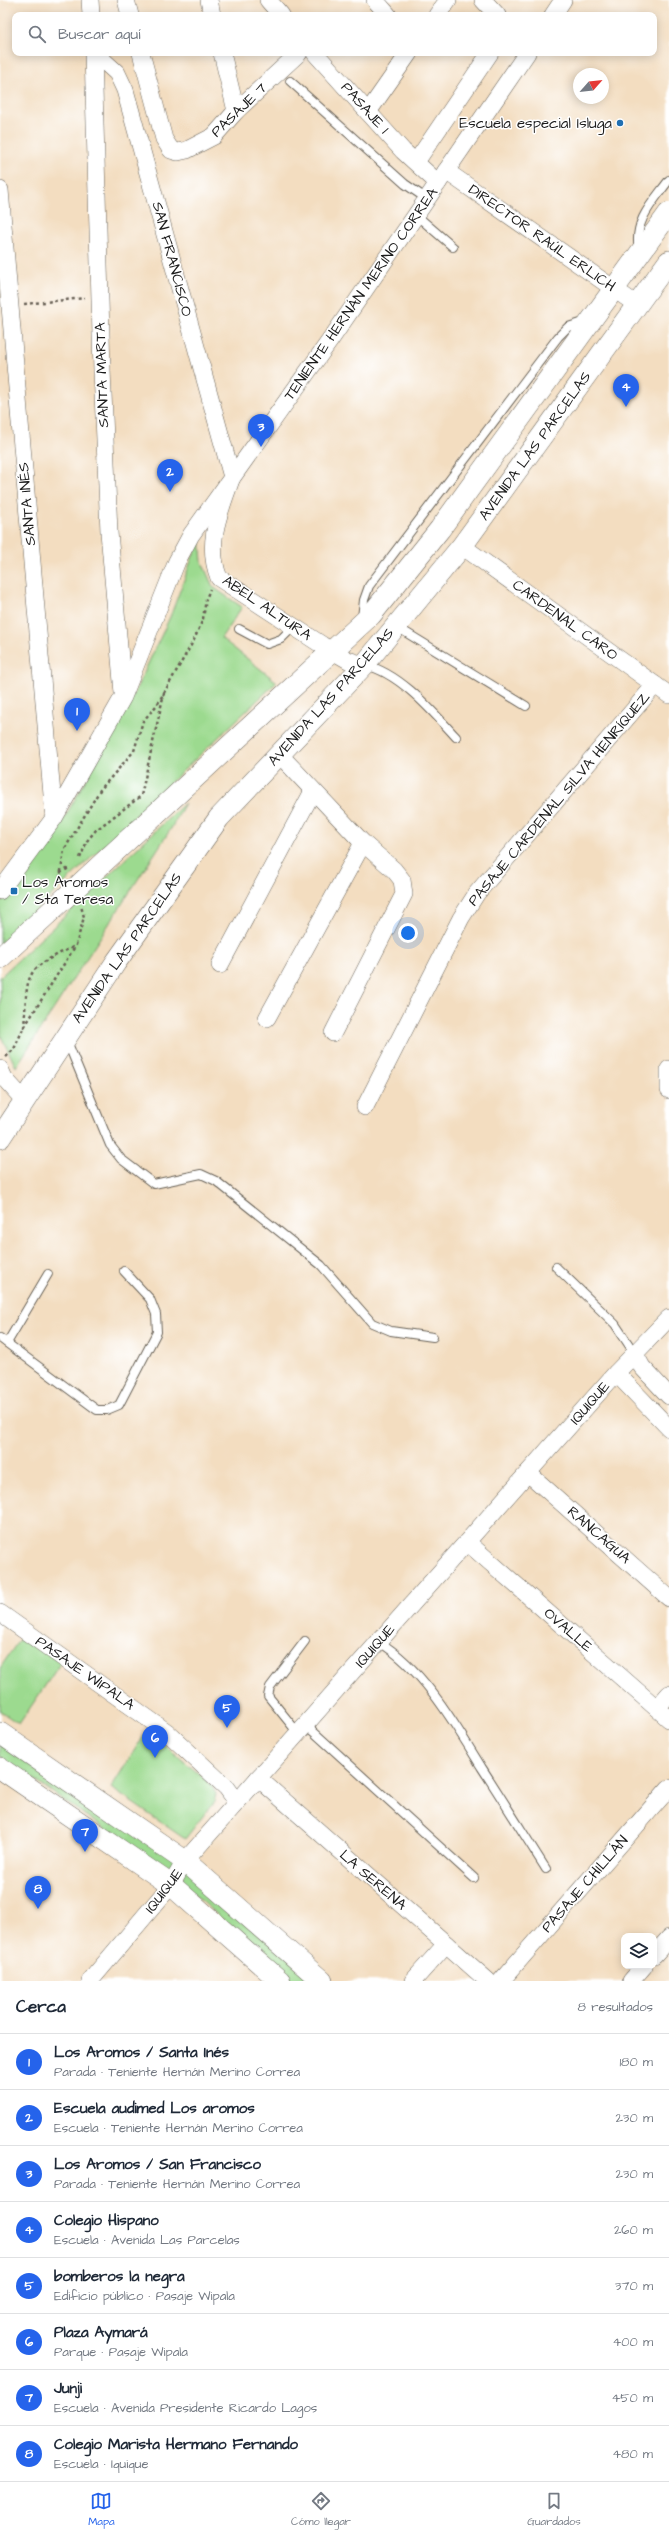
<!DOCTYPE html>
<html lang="es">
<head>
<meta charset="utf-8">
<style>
	:root { --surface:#fff; --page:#f2f2f3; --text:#1f2937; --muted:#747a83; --line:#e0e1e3; --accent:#2563eb }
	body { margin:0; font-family:"Architects Daughter",sans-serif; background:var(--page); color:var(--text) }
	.controls { position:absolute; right:12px; bottom:12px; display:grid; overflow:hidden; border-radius:8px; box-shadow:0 2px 10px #0003 }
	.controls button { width:36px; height:36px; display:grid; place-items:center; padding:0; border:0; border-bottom:1px solid var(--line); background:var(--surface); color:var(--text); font:20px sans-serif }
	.compass { position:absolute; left:573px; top:68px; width:36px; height:36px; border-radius:50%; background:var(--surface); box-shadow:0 2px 10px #0003; rotate:63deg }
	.you { position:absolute; left:408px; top:933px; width:14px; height:14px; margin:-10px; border:3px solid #fff; border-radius:50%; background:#1a73e8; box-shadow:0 0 0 6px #1a73e833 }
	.badge { display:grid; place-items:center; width:26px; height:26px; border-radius:50%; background:var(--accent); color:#fff; font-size:13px; font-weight:700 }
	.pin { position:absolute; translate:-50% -33px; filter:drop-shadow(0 1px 2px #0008) }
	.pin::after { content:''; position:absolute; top:21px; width:14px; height:12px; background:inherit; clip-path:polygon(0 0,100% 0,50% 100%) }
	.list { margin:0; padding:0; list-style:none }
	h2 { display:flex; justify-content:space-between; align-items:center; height:52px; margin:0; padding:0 16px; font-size:17px }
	h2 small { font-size:13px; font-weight:400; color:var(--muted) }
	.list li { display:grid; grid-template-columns:26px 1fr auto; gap:12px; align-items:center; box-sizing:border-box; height:56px; padding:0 16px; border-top:1px solid var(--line) }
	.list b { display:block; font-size:15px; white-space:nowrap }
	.list p { margin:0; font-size:13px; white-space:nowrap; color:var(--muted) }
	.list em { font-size:13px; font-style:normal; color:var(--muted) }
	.icon { flex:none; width:22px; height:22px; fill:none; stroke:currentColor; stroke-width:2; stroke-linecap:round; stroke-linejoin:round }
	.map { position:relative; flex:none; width:669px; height:1981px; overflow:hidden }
	.search { position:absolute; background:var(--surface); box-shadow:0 2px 10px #0003; left:12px; right:12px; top:12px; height:44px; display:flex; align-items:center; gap:10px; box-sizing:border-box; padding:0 14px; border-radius:8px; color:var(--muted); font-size:15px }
	.sheet { height:500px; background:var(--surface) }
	nav { display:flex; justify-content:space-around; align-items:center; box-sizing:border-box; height:56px; border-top:1px solid var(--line); background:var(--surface); font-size:11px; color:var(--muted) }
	nav a { display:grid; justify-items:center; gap:2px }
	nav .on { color:var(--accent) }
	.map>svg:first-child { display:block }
	.green { fill:#9cda8f; stroke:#5c7b56 }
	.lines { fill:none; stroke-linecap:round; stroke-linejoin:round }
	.service-casing { stroke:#676055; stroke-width:10 }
	.minor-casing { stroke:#676055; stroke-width:18 }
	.tertiary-casing { stroke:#676055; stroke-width:22 }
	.path { stroke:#676055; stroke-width:2.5; stroke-dasharray:3 3; stroke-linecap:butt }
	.service { stroke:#fff; stroke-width:8 }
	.minor { stroke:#fff; stroke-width:17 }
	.tertiary { stroke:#fff; stroke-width:21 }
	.poi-dot { fill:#1f6fb2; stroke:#fff; stroke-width:1.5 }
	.labels { text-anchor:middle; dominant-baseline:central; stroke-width:3; stroke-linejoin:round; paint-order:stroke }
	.street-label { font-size:15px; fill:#1c1c1c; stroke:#fff }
	.poi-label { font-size:15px; fill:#1c1c1c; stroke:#fff; text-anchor:end }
</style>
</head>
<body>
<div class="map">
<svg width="669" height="1981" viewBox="0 0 669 1981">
	<rect width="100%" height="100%" fill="#fff"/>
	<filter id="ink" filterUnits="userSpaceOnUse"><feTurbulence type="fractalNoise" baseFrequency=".025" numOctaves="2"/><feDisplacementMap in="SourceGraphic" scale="8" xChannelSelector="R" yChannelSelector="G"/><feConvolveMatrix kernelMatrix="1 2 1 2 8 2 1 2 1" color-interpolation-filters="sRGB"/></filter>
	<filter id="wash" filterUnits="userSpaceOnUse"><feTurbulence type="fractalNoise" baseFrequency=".012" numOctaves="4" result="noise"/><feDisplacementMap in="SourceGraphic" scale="16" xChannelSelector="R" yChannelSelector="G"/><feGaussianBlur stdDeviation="0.9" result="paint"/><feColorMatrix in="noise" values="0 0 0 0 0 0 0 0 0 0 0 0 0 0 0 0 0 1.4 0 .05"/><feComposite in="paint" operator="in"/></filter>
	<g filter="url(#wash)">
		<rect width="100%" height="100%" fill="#f3ddc0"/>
		<!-- green -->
		<g class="green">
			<path d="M200 537 202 562 213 587 242 607 221 638 277 682 0 944V904L58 829 129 704 170 617Z"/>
			<path d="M185 803 172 827 16 1067 1 1036 0 977Z"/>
			<path d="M23 1634 62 1661 19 1724 0 1711V1668Z"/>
			<path d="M147 1730 212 1785 216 1794 214 1802 185 1839 111 1788Z"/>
			<path d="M0 1739 183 1864 315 1981H292L177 1879 0 1756Z"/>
		</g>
	</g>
	<g filter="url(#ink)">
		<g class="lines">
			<defs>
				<g id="service">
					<path d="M290 81 405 184 427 199"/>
					<path d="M416 215 453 247"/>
					<path d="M639 250C633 221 653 202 669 180"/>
					<path d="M362 618 364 600 369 586 558 337 568 327 587 321"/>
					<path d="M397 627 526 706"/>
					<path d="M239 629 267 644 281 639 293 627"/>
					<path d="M365 665C400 673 432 711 456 737"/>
					<path d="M67 1041 110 1145 121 1159 154 1184 201 1174 216 1181 321 1265 372 1323 391 1331 433 1337"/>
					<path d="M556 1267 615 1324 635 1354"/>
					<path d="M0 1338 97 1410H107L119 1405 157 1332 156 1314 150 1299 124 1271"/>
					<path d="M7 1343 48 1274"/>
					<path d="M379 1642C423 1668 456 1726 482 1768 504 1802 525 1836 546 1869"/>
					<path d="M306 1725 474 1878"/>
					<path d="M298 1733 268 1696 270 1687 305 1641"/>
				</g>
				<g id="minor">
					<path d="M90 0 91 15"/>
					<path d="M126 0 130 15"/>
					<path d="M209 0 212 15"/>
					<path d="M268 0 281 15"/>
					<path d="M375 0 388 15"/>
					<path d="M483 0 497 15"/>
					<path d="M437 15 448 0"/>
					<path d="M553 15 563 0"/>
					<path d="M93 53 102 370 109 532 123 693"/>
					<path d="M95 53 117 73 125 90 232 477C220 511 205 543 219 578L322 645 348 660 364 665"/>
					<path d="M141 53 164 139 171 150 178 152 187 150 214 136 236 111 299 53"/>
					<path d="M222 53 236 111"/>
					<path d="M315 53 403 151 438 183"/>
					<path d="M368 112 409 53"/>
					<path d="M416 162 490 53"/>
					<path d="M446 171 637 305"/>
					<path d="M0 190 54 818"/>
					<path d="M462 546 669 695"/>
					<path d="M279 754 363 843 394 870 402 880 404 894 333 1033"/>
					<path d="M0 891 54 818 123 697 177 561 191 535 331 339 527 53"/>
					<path d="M220 965 313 791"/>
					<path d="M267 1018 363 843"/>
					<path d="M0 1069 4 1078 24 1100"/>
					<path d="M669 1069V1090"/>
					<path d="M365 1107 461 918 477 893 655 685"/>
					<path d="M635 1354 642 1367 669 1396"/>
					<path d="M616 1373 669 1428"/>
					<path d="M528 1473 669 1598"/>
					<path d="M467 1542 669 1719"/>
					<path d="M0 1613 167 1732 227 1788 237 1802"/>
					<path d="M657 1708 669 1694"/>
					<path d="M258 1778 488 1981"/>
					<path d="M654 1955 669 1938"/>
					<path d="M90 1981 171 1885 185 1861 616 1373 669 1318"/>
					<path d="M413 1981 446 1944"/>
					<path d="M501 1981 669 1788"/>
					<path d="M631 1981 644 1966"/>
				</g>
				<g id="tertiary">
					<path d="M0 958 371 615 440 529 669 213"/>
					<path d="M0 1138 116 962 219 818 364 665 462 546 669 261"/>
					<path d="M0 1733 185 1861 322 1981"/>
					<path d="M0 1768 171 1885 280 1981"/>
				</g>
			</defs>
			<!-- service casing -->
			<use href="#service" class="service-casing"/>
			<!-- minor casing -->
			<use href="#minor" class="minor-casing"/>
			<!-- tertiary casing -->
			<use href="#tertiary" class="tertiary-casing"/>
			<!-- path -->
			<g class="path">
				<path d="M24 304 85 298"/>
				<path d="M80 858 87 841 96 830 141 796 164 693"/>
				<path d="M60 873 69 868"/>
				<path d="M60 878 64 850 100 790 134 751 143 721 157 705 194 640 203 619 206 599 210 589"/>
				<path d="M24 1028C28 971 22 971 75 946"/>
				<path d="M6 1057 14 1049 23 1029 76 945 84 917 81 906"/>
			</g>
			<!-- service -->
			<use href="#service" class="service"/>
			<!-- minor -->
			<use href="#minor" class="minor"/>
			<!-- tertiary -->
			<use href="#tertiary" class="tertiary"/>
		</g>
	</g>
	<!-- markers -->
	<g class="poi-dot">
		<circle cx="620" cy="123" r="4"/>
		<rect x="10" y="887" width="8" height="8" rx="2"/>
	</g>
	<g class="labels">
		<!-- street labels -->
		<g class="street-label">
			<text transform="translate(365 108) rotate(48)">PASAJE 1</text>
			<text transform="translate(239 110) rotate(-44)">PASAJE 7</text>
			<text transform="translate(542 238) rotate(35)">DIRECTOR RAÚL ERLICH</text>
			<text transform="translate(172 259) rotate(75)">SAN FRANCISCO</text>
			<text transform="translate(361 294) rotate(-55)">TENIENTE HERNÁN MERINO CORREA</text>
			<text transform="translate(102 375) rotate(-92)">SANTA MARTA</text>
			<text transform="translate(535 446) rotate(-54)">AVENIDA LAS PARCELAS</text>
			<text transform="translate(27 504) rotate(-95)">SANTA INÉS</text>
			<text transform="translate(267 608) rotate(34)">ABEL ALTURA</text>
			<text transform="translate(565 620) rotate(36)">CARDENAL CARO</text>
			<text transform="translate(331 697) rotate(-48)">AVENIDA LAS PARCELAS</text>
			<text transform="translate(559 799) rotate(-50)">PASAJE CARDENAL SILVA HENRÍQUEZ</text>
			<text transform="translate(127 948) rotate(-55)">AVENIDA LAS PARCELAS</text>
			<text transform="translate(590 1403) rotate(-49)">IQUIQUE</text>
			<text transform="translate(599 1535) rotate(41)">RANCAGUA</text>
			<text transform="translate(568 1630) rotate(41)">OVALLE</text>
			<text transform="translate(375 1646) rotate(-49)">IQUIQUE</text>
			<text transform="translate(85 1673) rotate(35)">PASAJE WIPALA</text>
			<text transform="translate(373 1880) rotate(41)">LA SERENA</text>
			<text transform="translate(585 1884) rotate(-49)">PASAJE CHILLÁN</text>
			<text transform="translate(164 1891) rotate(-53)">IQUIQUE</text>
		</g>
		<!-- poi labels -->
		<g class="poi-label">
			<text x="612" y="123">Escuela especial Isluga</text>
			<text x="22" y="882" text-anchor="start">Los Aromos<tspan x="22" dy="17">/ Sta Teresa</tspan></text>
		</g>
	</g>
</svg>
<div class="controls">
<button><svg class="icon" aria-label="layers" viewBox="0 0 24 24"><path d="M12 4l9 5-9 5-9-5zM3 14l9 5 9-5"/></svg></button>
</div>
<svg class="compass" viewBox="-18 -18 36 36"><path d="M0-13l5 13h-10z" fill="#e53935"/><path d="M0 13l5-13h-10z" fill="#747a83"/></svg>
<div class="you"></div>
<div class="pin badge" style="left:77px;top:731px">1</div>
<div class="pin badge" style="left:170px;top:492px">2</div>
<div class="pin badge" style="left:261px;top:447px">3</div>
<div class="pin badge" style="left:626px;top:407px">4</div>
<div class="pin badge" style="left:227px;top:1728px">5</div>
<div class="pin badge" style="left:155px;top:1758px">6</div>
<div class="pin badge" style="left:85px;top:1852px">7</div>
<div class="pin badge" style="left:38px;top:1909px">8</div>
<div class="search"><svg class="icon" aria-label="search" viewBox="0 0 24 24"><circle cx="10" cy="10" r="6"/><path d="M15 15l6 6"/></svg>Buscar aquí</div>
</div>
<section class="sheet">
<h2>Cerca<small>8 resultados</small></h2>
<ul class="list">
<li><span class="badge">1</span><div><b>Los Aromos / Santa Inés</b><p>Parada · Teniente Hernán Merino Correa</p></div><em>180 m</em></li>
<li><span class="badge">2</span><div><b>Escuela audimed Los aromos</b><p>Escuela · Teniente Hernán Merino Correa</p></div><em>230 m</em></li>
<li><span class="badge">3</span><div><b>Los Aromos / San Francisco</b><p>Parada · Teniente Hernán Merino Correa</p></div><em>230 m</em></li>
<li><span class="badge">4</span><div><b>Colegio Hispano</b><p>Escuela · Avenida Las Parcelas</p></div><em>260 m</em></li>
<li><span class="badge">5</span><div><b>bomberos la negra</b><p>Edificio público · Pasaje Wipala</p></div><em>370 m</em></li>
<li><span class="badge">6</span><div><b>Plaza Aymará</b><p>Parque · Pasaje Wipala</p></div><em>400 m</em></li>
<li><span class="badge">7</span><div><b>Junji</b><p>Escuela · Avenida Presidente Ricardo Lagos</p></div><em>450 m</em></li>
<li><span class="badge">8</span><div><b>Colegio Marista Hermano Fernando</b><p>Escuela · Iquique</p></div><em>480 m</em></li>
</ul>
</section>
<nav>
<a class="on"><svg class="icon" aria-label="map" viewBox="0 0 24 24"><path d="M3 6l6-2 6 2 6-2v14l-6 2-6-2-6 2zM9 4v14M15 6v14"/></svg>Mapa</a>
<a><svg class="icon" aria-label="directions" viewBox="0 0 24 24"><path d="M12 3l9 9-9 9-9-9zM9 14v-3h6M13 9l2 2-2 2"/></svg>Cómo llegar</a>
<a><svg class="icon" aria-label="saved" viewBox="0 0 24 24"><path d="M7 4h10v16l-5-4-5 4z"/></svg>Guardados</a>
</nav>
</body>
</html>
